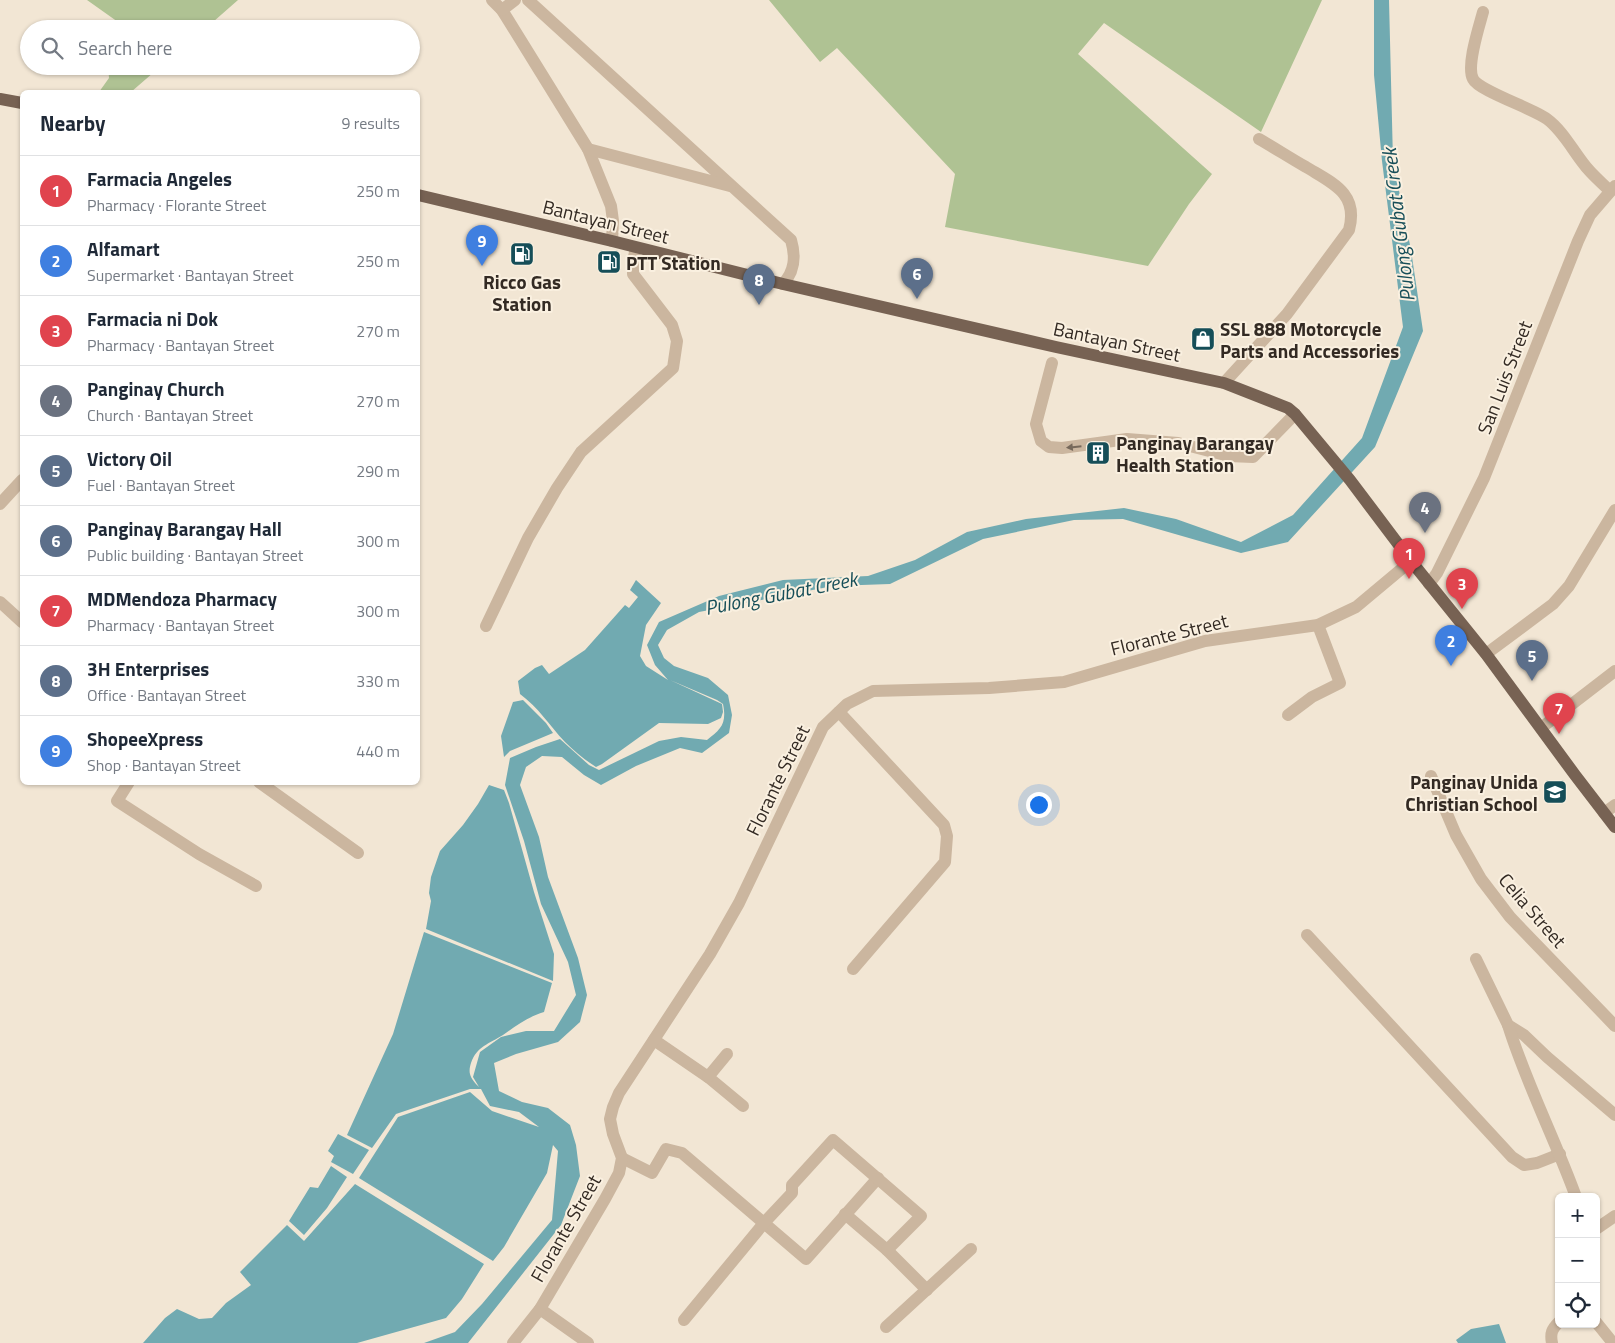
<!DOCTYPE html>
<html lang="en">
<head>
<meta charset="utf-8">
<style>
	:root { --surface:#fff; --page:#f6f6f7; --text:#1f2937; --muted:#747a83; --line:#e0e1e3; --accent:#b45309 }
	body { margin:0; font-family:"Titillium Web",sans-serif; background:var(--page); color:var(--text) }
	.controls { position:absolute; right:15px; bottom:15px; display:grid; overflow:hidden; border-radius:8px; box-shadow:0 1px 4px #0004 }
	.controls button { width:45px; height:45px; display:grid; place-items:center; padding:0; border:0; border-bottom:1px solid var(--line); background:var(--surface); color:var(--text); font:25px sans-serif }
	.you { position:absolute; left:1038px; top:804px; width:18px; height:18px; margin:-12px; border:4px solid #fff; border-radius:50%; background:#1a73e8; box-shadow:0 0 0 8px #1a73e833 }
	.badge { display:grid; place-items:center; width:32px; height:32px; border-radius:50%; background:var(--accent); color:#fff; font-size:16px; font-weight:700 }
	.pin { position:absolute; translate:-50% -41px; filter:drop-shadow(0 1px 2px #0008) }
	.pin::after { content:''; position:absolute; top:26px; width:18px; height:15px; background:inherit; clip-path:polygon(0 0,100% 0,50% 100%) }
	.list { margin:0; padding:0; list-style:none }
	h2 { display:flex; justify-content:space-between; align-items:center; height:65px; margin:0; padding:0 20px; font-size:21px }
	h2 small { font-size:16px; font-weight:400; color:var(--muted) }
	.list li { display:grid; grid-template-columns:32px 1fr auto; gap:15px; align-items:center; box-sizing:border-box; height:70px; padding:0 20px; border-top:1px solid var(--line) }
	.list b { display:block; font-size:19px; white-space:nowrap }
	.list p { margin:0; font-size:16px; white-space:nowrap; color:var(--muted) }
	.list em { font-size:16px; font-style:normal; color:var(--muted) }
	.icon { flex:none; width:28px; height:28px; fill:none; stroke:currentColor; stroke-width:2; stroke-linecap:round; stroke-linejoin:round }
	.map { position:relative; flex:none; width:1615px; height:1343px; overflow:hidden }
	.search { position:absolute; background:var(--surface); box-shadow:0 1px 4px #0004; left:20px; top:20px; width:400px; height:55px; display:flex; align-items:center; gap:12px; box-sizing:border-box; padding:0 18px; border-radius:28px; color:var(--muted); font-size:19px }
	.panel { position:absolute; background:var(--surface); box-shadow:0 1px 4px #0004; left:20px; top:90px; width:400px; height:695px; border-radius:8px }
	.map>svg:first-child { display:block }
	.green { fill:#afc293 }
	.water { fill:#71aab1 }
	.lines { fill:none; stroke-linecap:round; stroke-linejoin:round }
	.minor { stroke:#cbb69f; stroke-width:12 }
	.major { stroke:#776253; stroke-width:12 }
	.oneway { fill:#77695b }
	.labels { text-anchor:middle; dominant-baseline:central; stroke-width:4; stroke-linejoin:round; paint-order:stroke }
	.street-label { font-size:19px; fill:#332a23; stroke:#faf0e0 }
	.poi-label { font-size:19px; font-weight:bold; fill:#332a23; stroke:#faf0e0; text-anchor:start }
	.water-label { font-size:20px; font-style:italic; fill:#164e58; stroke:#faf0e0 }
</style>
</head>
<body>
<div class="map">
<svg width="1615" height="1343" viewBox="0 0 1615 1343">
	<rect width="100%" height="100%" fill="#f2e6d4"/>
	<!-- green -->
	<g class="green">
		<path d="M87 0H238L205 29H114L118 22Z"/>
		<path d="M769 0H1322L1261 132 1104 23 1078 54 1212 174 1189 204 1148 266 945 227 955 174 837 48 820 62Z"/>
		<path d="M108 66H161L131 92H99L109 78Z"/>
	</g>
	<!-- water -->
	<g class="water">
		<path d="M1374 0H1389L1393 161 1411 250 1423 331 1375 447 1288 542 1241 553 1123 519 1074 520 983 539 890 584 833 586 699 612 667 630 658 645 664 658 674 666 708 678 728 695 732 715 729 733 702 753 680 748 636 766 601 785 584 775 562 757 542 756 526 767 520 785 539 837 548 877 578 958 587 995 580 1022 558 1042 516 1054 494 1063 499 1091 522 1102 548 1108 570 1125 576 1145 580 1176 561 1225 468 1343H424L455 1332 482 1304 552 1220 558 1151 553 1145 547 1173 504 1247 493 1261 359 1178 398 1117 470 1092 492 1111 539 1127 519 1112 490 1106 481 1089H470L396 1114 372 1148 347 1135 393 1034 424 932 552 983 544 1012C528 1017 517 1025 503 1035 489 1044 477 1046 471 1063 470 1066 469 1071 470 1074 471 1079 476 1084 479 1087L473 1077 480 1052 501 1037 526 1031H554L576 995 568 962 541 904 524 841 505 785 510 758 536 747 560 739 589 765 599 770 659 741 681 737 707 740C721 729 727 724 723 704L717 700 670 680 722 704 723 712 721 718 708 724 659 723 602 764 596 767C585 760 574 751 565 742 549 725 539 708 520 694L518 681 535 668 542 665 549 674 585 650 625 605 629 608 638 597 630 590 636 580 661 603 646 625 640 656 646 666 668 680 655 665 647 645 659 622 719 596 783 580 868 576 915 560 967 532 1026 519 1124 508 1176 519 1241 542 1293 515 1362 438 1403 327 1382 161 1374 75Z"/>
		<path d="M523 700 546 723 553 733 510 751 504 757 501 736 513 702Z"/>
		<path d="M489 785 504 790 509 803 534 892 554 954 553 981 426 929 431 901 429 893 431 877 440 851 463 825 478 804Z"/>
		<path d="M338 1134 369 1150 353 1174 331 1162 334 1156 328 1151Z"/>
		<path d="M331 1166 347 1177 327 1208 304 1235 289 1221 310 1187 318 1188Z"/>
		<path d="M355 1184 484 1264 462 1299 446 1318 357 1343H143L165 1318 177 1309 199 1319 212 1318 226 1303 251 1285 240 1272 287 1225 304 1241Z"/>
		<path d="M1499 1324 1506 1343H1458L1456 1340 1471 1329Z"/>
	</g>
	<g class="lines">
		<!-- minor -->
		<g class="minor">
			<path d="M492 0 502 10 588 149 611 206 613 221 612 241"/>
			<path d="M528 0 791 240C796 257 795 271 783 284"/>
			<path d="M502 10 515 0"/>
			<path d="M1483 12C1479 27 1466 66 1473 79 1479 91 1532 108 1547 119 1562 130 1572 149 1583 163 1590 173 1601 182 1610 191"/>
			<path d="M588 149 730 186"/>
			<path d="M1052 363 1036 424 1041 441 1049 447 1062 448 1127 439 1178 443 1229 456 1253 457 1295 414"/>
			<path d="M1224 383 1287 314 1349 230C1359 193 1332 183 1306 167 1290 158 1275 148 1259 139"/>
			<path d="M0 504 22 480"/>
			<path d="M1429 584 1437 573 1484 478 1578 241 1590 215 1615 186"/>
			<path d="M0 602 22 622"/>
			<path d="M486 626 528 538 557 488 581 452 673 368 677 341 672 325 633 274V261L636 248"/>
			<path d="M1486 654 1553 604 1569 586 1615 510"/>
			<path d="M839 712 944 825 947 836 945 862 853 969"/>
			<path d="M1288 715 1312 697 1340 683 1318 625"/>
			<path d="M1541 728 1615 671"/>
			<path d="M1431 776 1456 835 1481 879 1510 917 1615 1026"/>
			<path d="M129 782 117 801 199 854 256 886"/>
			<path d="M259 782 358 853"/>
			<path d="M1604 813 1615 805"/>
			<path d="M1307 935 1512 1157 1524 1165 1537 1163 1560 1154"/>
			<path d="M1476 959 1508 1025 1524 1035 1547 1057 1615 1115"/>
			<path d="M1508 1025C1526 1083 1555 1139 1576 1197"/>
			<path d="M654 1040 708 1077 743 1106"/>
			<path d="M708 1077 727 1054"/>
			<path d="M622 1158 652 1173 666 1149 682 1153 806 1259 878 1178"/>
			<path d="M845 1214 887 1250 927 1290"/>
			<path d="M1596 1229 1615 1216"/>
			<path d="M540 1309 588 1343"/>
			<path d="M684 1320 764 1223 792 1193V1185L833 1140 921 1216 887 1250"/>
			<path d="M1596 1322 1613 1343"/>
			<path d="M886 1327 971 1249"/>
			<path d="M513 1343 540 1309 605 1199 619 1173 622 1158 613 1134 610 1119 613 1107 619 1093 710 954 739 903 823 727 847 704 873 691 989 688 1064 682 1205 641 1318 625 1356 607 1411 561"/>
			<path d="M1552 1343C1550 1333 1552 1329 1559 1322"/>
		</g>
		<!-- major -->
		<g class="major">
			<path d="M0 99 22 103"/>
			<path d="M418 195 612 241 783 284 1056 347 1224 383 1288 408 1295 414 1350 480 1411 561 1486 654 1575 775 1615 827"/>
		</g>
	</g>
	<!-- one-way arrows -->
	<defs><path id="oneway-solid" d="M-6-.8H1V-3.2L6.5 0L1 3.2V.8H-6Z" transform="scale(1.25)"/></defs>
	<use class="oneway" href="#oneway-solid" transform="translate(1074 447) rotate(174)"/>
	<!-- icons -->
	<defs>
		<symbol id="fuel-square" viewBox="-11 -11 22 22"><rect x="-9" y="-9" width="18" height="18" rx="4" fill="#164e58" stroke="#faf0e0"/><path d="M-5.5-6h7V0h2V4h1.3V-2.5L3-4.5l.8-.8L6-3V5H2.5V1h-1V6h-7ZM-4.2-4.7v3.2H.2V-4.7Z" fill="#fff"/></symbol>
		<symbol id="shop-square" viewBox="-11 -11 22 22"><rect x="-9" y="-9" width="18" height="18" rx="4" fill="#164e58" stroke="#faf0e0"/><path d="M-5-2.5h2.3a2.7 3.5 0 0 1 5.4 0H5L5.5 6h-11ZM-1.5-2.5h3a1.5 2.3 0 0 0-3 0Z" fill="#fff"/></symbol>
		<symbol id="building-square" viewBox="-11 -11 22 22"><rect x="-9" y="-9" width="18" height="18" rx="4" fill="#164e58" stroke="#faf0e0"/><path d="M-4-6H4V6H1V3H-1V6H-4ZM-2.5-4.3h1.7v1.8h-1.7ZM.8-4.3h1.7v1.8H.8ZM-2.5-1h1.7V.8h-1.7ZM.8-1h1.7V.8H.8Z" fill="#fff"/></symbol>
		<symbol id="school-square" viewBox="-11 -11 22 22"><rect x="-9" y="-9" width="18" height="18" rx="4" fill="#164e58" stroke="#faf0e0"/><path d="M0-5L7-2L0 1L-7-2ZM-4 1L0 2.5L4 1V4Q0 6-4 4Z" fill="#fff"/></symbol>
	</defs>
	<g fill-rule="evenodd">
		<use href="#fuel-square" x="508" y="240" width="28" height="28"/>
		<use href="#fuel-square" x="595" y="248" width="28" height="28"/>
		<use href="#shop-square" x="1189" y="325" width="28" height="28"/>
		<use href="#building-square" x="1084" y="439" width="28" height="28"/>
		<use href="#school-square" x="1541" y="778" width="28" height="28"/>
	</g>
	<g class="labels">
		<!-- street labels -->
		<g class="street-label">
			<text transform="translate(606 221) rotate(14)">Bantayan Street</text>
			<text transform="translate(1117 341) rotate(12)">Bantayan Street</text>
			<text transform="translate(1504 377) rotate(-69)">San Luis Street</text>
			<text transform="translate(1169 634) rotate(-14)">Florante Street</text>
			<text transform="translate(777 780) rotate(-64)">Florante Street</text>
			<text transform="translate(1533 910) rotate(49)">Celia Street</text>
			<text transform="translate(565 1228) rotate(-60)">Florante Street</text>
		</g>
		<!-- poi labels -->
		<g class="poi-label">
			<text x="626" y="262">PTT Station</text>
			<text x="522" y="281" text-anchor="middle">Ricco Gas<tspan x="522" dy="22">Station</tspan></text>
			<text x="1220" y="328">SSL 888 Motorcycle<tspan x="1220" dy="22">Parts and Accessories</tspan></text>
			<text x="1116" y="442">Panginay Barangay<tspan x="1116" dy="22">Health Station</tspan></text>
			<text x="1538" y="781" text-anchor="end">Panginay Unida<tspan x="1538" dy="22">Christian School</tspan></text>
		</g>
		<!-- water labels -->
		<g class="water-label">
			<text transform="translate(1398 225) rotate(-97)">Pulong Gubat Creek</text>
			<text transform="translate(781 593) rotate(-11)">Pulong Gubat Creek</text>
		</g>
	</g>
</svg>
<div class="controls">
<button>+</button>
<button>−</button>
<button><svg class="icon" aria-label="locate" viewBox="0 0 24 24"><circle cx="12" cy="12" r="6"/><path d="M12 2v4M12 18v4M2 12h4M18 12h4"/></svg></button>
</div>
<div class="you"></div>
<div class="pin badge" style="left:1409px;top:579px;background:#e0444e">1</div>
<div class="pin badge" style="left:1451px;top:666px;background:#3f7fe0">2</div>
<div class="pin badge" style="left:1462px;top:609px;background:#e0444e">3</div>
<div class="pin badge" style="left:1425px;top:533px;background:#6b7280">4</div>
<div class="pin badge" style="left:1532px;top:681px;background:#5c6f8a">5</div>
<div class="pin badge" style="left:917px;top:299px;background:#5c6f8a">6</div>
<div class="pin badge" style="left:1559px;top:734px;background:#e0444e">7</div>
<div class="pin badge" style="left:759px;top:305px;background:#5c6f8a">8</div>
<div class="pin badge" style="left:482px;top:266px;background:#3f7fe0">9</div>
<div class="search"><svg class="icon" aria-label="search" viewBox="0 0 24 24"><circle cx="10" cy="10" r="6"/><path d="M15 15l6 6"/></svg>Search here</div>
<section class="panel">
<h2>Nearby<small>9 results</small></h2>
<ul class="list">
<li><span class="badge" style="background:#e0444e">1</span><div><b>Farmacia Angeles</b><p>Pharmacy · Florante Street</p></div><em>250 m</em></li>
<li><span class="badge" style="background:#3f7fe0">2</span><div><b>Alfamart</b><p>Supermarket · Bantayan Street</p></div><em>250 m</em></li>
<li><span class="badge" style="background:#e0444e">3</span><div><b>Farmacia ni Dok</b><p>Pharmacy · Bantayan Street</p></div><em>270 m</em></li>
<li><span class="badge" style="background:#6b7280">4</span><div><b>Panginay Church</b><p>Church · Bantayan Street</p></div><em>270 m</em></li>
<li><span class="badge" style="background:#5c6f8a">5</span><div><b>Victory Oil</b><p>Fuel · Bantayan Street</p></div><em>290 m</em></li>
<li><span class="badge" style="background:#5c6f8a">6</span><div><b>Panginay Barangay Hall</b><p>Public building · Bantayan Street</p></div><em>300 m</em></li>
<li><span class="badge" style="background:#e0444e">7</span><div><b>MDMendoza Pharmacy</b><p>Pharmacy · Bantayan Street</p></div><em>300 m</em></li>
<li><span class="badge" style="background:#5c6f8a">8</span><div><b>3H Enterprises</b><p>Office · Bantayan Street</p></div><em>330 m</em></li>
<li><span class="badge" style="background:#3f7fe0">9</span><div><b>ShopeeXpress</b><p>Shop · Bantayan Street</p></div><em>440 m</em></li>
</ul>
</section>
</div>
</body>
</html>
